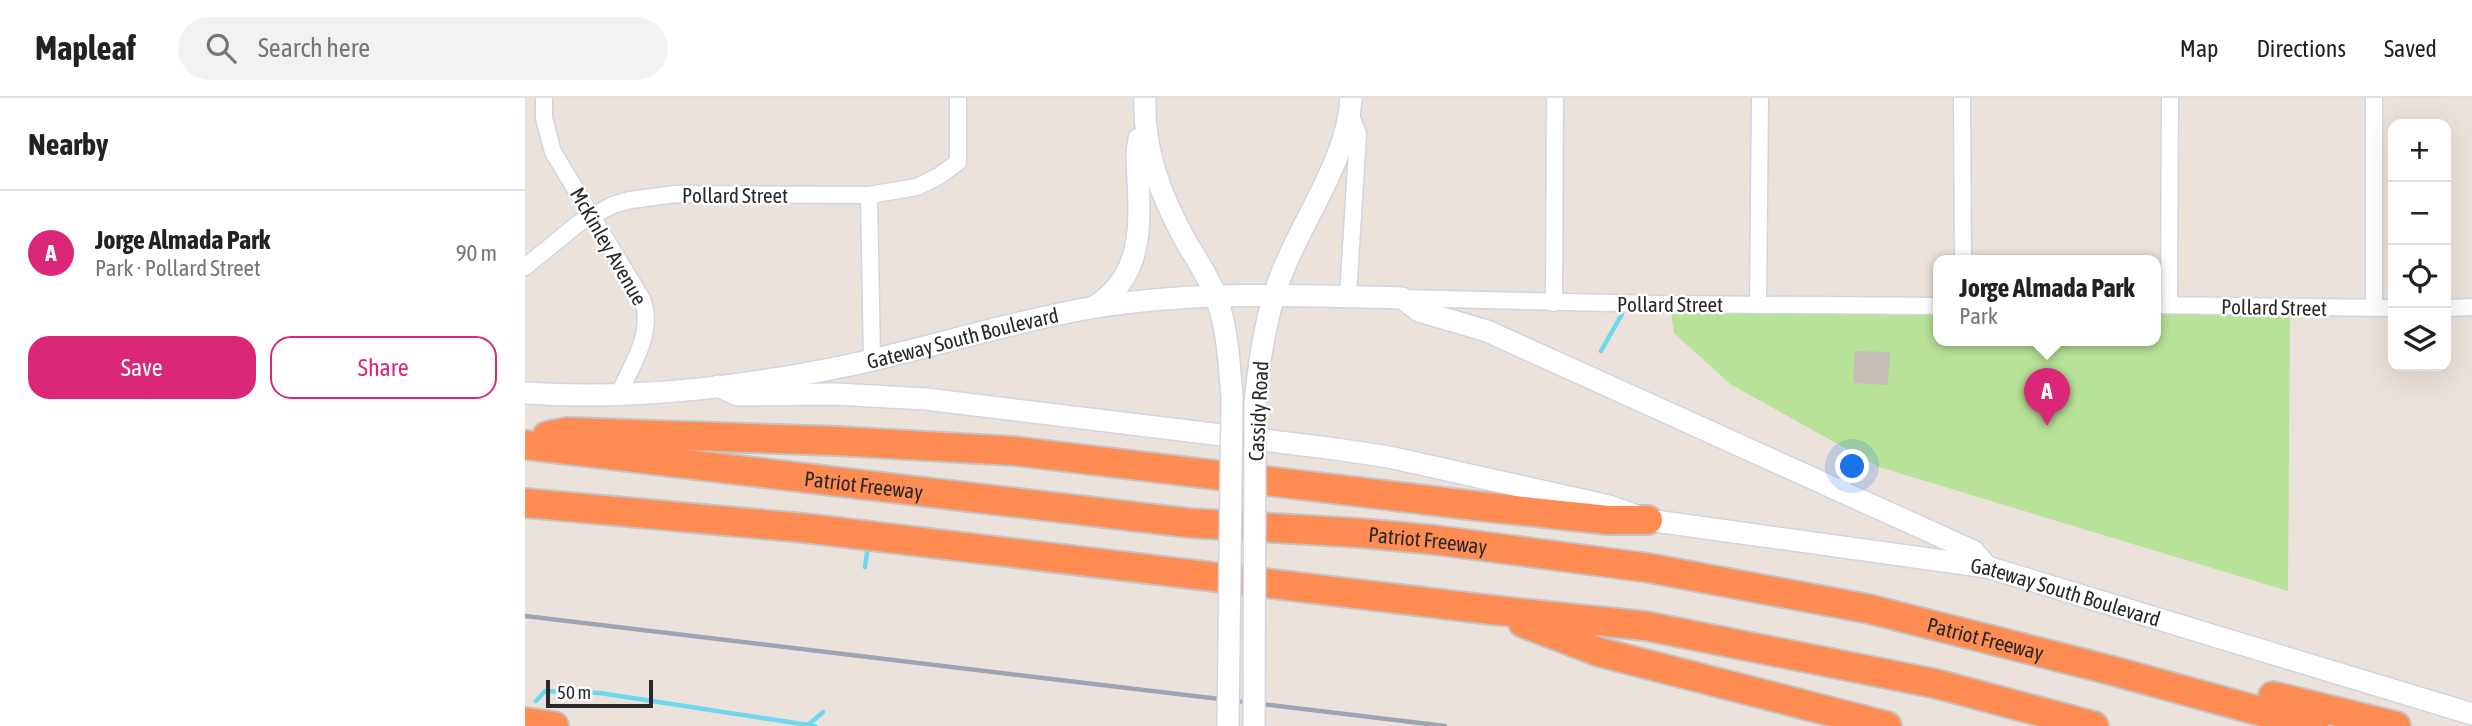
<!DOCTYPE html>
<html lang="en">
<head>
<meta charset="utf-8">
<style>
	:root { --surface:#fff; --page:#f2f2f2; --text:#222; --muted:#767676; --line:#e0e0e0; --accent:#db2777 }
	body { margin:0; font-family:"Asap Condensed",sans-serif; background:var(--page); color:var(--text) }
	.controls { position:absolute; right:21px; top:21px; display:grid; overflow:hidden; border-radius:14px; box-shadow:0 7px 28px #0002 }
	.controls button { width:63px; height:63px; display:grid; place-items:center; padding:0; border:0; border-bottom:2px solid var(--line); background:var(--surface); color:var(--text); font:35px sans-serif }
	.scale { position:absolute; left:21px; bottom:18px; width:107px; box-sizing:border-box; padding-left:7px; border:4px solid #292929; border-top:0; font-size:19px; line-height:24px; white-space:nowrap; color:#292929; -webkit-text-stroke:5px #fff; paint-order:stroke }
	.you { position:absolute; left:1328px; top:369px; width:24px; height:24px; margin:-18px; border:5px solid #fff; border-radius:50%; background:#1a73e8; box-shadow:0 0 0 10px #1a73e833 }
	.badge { display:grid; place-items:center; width:46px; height:46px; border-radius:50%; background:var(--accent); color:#fff; font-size:23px; font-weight:700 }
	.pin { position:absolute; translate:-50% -58px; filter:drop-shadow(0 2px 4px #0008) }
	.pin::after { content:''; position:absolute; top:37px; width:24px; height:21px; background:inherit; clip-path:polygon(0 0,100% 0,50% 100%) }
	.popup { position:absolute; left:1408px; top:157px; width:228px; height:91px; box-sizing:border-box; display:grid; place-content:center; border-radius:14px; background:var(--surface); filter:drop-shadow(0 2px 5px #0005); font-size:23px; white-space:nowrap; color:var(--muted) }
	.popup b { font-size:26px; color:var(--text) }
	.popup::after { content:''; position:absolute; left:50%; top:100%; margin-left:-14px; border:14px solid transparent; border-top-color:var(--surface) }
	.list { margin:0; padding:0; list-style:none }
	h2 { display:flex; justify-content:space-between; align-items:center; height:91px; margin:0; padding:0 28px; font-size:30px }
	h2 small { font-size:23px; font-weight:400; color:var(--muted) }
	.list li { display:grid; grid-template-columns:46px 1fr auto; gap:21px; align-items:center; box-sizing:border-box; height:126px; padding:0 28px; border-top:2px solid var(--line) }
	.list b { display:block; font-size:26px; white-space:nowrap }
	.list p { margin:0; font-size:23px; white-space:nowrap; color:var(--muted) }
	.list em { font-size:23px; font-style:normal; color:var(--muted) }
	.actions { display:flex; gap:14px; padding:21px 28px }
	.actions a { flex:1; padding:16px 0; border:2px solid var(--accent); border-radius:21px; text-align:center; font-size:24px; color:var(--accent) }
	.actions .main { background:var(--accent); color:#fff }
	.icon { flex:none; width:38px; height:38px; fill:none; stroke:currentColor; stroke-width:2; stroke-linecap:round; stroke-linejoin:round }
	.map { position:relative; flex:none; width:1947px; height:628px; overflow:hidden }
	header { display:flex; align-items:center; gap:42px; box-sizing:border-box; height:98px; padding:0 35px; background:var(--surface); border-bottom:2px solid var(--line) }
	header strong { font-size:33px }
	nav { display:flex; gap:38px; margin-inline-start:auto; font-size:24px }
	.search { width:490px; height:63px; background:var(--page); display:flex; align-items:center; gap:18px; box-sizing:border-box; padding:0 24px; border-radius:38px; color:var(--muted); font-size:26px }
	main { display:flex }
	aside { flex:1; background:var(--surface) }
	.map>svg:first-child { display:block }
	.green { fill:#b8e297 }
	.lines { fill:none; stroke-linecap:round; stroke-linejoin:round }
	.stream { stroke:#6dd9ee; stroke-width:4.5 }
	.building { fill:#c4beb6; stroke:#c7beb4; stroke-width:2 }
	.minor-casing { stroke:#d0d5e2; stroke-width:19 }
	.secondary-casing { stroke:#d0d5e2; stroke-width:24 }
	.motorway-casing { stroke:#c3c3c3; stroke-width:32 }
	.minor { stroke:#fff; stroke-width:16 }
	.secondary { stroke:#fff; stroke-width:21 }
	.motorway { stroke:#fe8c53; stroke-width:28 }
	.rail { stroke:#9da3b3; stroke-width:4.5 }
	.secondary-bridge-casing { stroke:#d0d5e2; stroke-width:24; stroke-linecap:butt }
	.secondary-bridge { stroke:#fff; stroke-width:21 }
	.labels { text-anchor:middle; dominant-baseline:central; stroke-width:5; stroke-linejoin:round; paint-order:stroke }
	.street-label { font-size:21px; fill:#292929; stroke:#fff }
</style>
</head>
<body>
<header>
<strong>Mapleaf</strong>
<div class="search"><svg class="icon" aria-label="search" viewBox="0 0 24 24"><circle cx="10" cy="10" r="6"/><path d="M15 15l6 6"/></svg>Search here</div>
<nav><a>Map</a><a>Directions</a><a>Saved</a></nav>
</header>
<main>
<aside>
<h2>Nearby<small></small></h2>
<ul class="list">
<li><span class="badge">A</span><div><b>Jorge Almada Park</b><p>Park · Pollard Street</p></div><em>90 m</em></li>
</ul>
<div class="actions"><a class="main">Save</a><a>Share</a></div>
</aside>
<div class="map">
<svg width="1947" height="628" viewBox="0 0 1947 628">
	<rect width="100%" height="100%" fill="#ebe2db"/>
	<!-- green -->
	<path class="green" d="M1146 216H1413L1414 242H1630L1631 217H1765L1763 493 1354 369 1205 286 1149 235Z"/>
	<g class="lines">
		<!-- stream -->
		<g class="stream">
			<path d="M1076 253 1097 216"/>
			<path d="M340 469 343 448"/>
			<path d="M11 603 20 593 75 595 290 628"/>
			<path d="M283 627 298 614"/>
		</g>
	</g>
	<!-- building -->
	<path class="building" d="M1331 254 1364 255 1362 286 1329 284Z"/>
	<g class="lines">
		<defs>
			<g id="minor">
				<path d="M19 0V20L28 54 117 201C130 234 107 266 94 296"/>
				<path d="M1437 0 1438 162"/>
				<path d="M344 97 347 262"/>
				<path d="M0 169 54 125 88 107 105 102 151 96 344 97 392 89 414 78 433 64V0"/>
				<path d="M823 198 833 36 825 15"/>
				<path d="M877 200 1129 206 1414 208"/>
				<path d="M1029 205 1030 0"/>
				<path d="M1233 206 1235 0"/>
				<path d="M1630 207 1868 210"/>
				<path d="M1644 207 1645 0"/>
				<path d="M1849 210V0"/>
				<path d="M1921 210 1947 209"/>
			</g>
			<g id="secondary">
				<path d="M620 0C618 52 636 98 660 142 671 161 684 179 691 199 703 231 704 265 707 299"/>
				<path d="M569 209C626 174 613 111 612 54L614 41"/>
				<path id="s1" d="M193 288 212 297 311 296 401 301 811 351 864 359 1084 408 1123 422 1462 469 1947 616"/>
				<path id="s2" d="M0 295C112 303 238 287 348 262 420 245 491 223 565 210 667 193 773 197 877 200L894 213 962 233 1448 453 1462 469"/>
				<path d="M730 307C734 261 741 212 759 170 781 116 823 59 826 0"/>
			</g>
			<g id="motorway">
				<path d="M22 338 42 334 313 343 489 353 952 408 1083 422H1123"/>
				<path id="s3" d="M0 347 664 425 835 435 910 442 1124 470 1344 511 1581 571 1789 628"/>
				<path d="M0 405 279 430 967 512 1121 528 1412 586 1569 628"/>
				<path d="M998 525 1074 554 1362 628"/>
				<path d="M1748 598 1871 628"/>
				<path d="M0 624 29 628"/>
			</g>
		</defs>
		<!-- minor casing -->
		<use href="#minor" class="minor-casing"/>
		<!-- secondary casing -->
		<use href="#secondary" class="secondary-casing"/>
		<!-- motorway casing -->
		<use href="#motorway" class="motorway-casing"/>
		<!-- minor -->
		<use href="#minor" class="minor"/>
		<!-- secondary -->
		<use href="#secondary" class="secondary"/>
		<!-- motorway -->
		<use href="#motorway" class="motorway"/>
		<!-- rail -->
		<path class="rail" d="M0 518 920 628"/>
		<defs>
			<g id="secondary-bridge">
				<path d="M703 628 707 299"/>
				<path d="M729 628 730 307"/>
			</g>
		</defs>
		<!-- secondary-bridge casing -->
		<use href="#secondary-bridge" class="secondary-bridge-casing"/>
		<!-- secondary-bridge -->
		<use href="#secondary-bridge" class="secondary-bridge"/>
	</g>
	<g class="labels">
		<!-- street labels -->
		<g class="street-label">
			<text x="210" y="97">Pollard Street</text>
			<text transform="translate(84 148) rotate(60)">McKinley Avenue</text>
			<text x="1145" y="206">Pollard Street</text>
			<text transform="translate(1749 209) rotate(1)">Pollard Street</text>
			<text stroke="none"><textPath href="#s2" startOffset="443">Gateway South Boulevard</textPath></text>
			<text transform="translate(733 313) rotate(-87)">Cassidy Road</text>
			<text stroke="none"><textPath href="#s3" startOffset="341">Patriot Freeway</textPath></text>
			<text stroke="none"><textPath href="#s3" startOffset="908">Patriot Freeway</textPath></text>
			<text stroke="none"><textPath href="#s1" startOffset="1368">Gateway South Boulevard</textPath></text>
			<text stroke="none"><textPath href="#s3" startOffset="1475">Patriot Freeway</textPath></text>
		</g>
	</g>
</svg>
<div class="controls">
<button>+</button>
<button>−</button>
<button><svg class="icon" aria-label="locate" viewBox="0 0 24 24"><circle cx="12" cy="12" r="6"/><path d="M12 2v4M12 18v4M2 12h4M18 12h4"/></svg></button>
<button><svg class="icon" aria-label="layers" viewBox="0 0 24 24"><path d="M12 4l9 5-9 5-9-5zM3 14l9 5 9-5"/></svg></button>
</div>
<div class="scale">50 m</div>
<div class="you"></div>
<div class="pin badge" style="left:1522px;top:328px">A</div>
<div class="popup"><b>Jorge Almada Park</b>Park</div>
</div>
</main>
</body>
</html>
